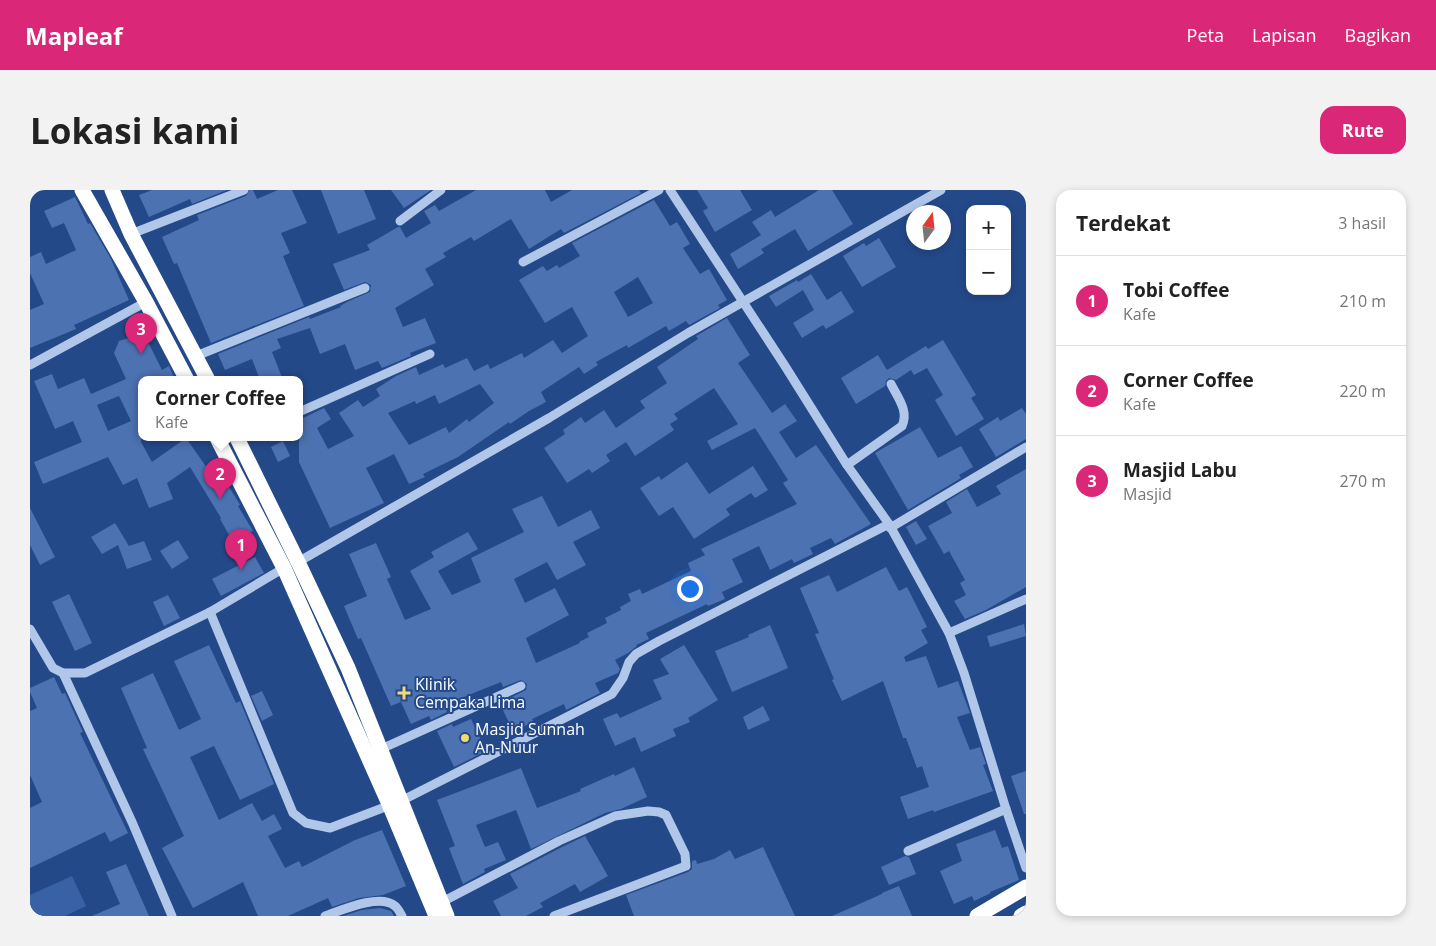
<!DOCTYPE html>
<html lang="id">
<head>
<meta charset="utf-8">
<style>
	:root { --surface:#fff; --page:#f2f2f2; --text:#222; --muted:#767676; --line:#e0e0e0; --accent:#db2777 }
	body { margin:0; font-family:"Open Sans",sans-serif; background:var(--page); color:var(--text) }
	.controls { position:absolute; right:15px; top:15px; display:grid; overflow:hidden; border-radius:10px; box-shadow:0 2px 8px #0003 }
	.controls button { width:45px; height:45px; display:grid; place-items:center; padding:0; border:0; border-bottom:1px solid var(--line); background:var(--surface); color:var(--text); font:25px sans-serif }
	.compass { position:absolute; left:876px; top:15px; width:45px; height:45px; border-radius:50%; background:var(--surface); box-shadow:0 2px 8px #0003; rotate:15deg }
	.you { position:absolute; left:659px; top:398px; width:18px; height:18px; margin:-12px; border:4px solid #fff; border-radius:50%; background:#1a73e8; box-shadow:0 0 0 8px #1a73e833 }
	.badge { display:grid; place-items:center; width:32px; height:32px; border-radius:50%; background:var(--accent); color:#fff; font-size:16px; font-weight:700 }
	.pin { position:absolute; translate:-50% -41px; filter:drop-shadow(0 1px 2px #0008) }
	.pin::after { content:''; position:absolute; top:26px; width:18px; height:15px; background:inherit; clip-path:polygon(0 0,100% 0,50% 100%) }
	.popup { position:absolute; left:108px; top:186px; width:165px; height:65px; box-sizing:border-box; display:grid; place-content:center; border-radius:10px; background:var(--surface); filter:drop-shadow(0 1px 4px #0005); font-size:16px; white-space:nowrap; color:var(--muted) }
	.popup b { font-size:19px; color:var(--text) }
	.popup::after { content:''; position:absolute; left:50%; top:100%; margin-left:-10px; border:10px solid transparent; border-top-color:var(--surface) }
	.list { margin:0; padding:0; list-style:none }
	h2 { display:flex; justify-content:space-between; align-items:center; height:65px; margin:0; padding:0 20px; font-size:21px }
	h2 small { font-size:16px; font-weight:400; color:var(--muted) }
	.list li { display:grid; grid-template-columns:32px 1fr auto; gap:15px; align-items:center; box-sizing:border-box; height:90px; padding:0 20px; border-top:1px solid var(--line) }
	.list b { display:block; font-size:19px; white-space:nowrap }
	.list p { margin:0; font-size:16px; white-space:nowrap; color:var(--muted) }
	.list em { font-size:16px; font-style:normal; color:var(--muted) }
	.map { position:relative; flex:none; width:996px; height:726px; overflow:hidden; border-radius:15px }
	header { display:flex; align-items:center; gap:30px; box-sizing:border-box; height:70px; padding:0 25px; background:var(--accent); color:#fff }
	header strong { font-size:24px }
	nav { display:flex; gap:28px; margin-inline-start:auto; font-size:18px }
	.intro { display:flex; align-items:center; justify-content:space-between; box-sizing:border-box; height:120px; padding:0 30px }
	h1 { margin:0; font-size:35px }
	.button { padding:12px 22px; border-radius:15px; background:var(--accent); color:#fff; font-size:18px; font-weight:700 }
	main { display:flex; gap:30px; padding:0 30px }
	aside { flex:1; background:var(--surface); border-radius:15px; box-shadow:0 2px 8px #0003 }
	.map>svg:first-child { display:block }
	.green { fill:#3962a6 }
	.building { fill:#4d72b1; fill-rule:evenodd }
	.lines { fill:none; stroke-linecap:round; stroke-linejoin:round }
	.minor { stroke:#b1c7ea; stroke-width:9 }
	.highway { stroke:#fff; stroke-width:15 }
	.poi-dot { fill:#f4d875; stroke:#244989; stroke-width:2 }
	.labels { text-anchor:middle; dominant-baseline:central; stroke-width:4; stroke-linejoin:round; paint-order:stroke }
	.poi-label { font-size:16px; fill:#fff; stroke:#244989; text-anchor:start }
</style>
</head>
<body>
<header>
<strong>Mapleaf</strong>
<nav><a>Peta</a><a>Lapisan</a><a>Bagikan</a></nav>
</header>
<div class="intro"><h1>Lokasi kami</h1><a class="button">Rute</a></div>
<main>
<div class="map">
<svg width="996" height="726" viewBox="0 0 996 726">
	<rect width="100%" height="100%" fill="#244989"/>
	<!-- green -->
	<path class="green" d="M42 686 56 716 35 726H0V705Z"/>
	<!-- building -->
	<g class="building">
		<path d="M122 0H197L162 14 160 9 119 27 109 5Z"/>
		<path d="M220 0H223L227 9 248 0H262L277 33 251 43 260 63 253 66 274 116 181 153 147 73 144 74 132 47 169 30 167 25 216 6Z"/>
		<path d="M291 0H334L346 29 308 44Z"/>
		<path d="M361 0H401L374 18Z"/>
		<path d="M446 0H515L521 12 542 0H609L611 3 534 43 531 39 499 59 481 29 444 51 441 47 413 63 416 67 395 79 404 95 365 118 373 137 395 128 406 153 380 163 381 166 352 178 348 171 325 180 315 154 290 164 280 138 247 149 251 158 242 162 253 190H230L222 169 195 180 188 164 279 127 280 129 311 117 310 116 319 111 340 102 341 95 335 92 314 100 303 74 340 60 337 55 368 37H370L376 48 401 33 394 21 405 15 409 21Z"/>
		<path d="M667 0H710L722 20 685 42 673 21 678 18Z"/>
		<path d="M789 0H802L823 34 778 61 765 39 731 59 734 63 708 79 700 64 731 45 722 32 741 20 745 27Z"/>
		<path d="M45 7 58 34 60 33 81 69 99 110 44 135 46 139 0 158V120L14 114 0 83V67L11 62 16 74 46 60 34 33 22 38 14 21Z"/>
		<path d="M624 10 640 36 647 32 660 54 653 58 670 84 679 79 697 110 688 115 690 118 659 135 656 131 639 141 636 136 598 158 597 155 566 172 568 175 554 184 549 177 511 202 516 212 499 221 480 234 479 232 428 267 393 284 395 287 379 294 364 264 336 278 354 313 300 338 269 272V230L294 218 301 229 287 238 298 259 324 246 309 223 328 210 333 217 350 206 346 199 366 186 386 177 389 185 413 174 415 178 437 168 444 181 458 174 460 179 492 163 494 168 523 150 532 163 558 146 542 117 515 133 489 90 513 76 517 81 527 75 529 78 550 66 542 53ZM608 87 623 113 598 127 584 102ZM450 194 464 213 439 232 437 229 419 243 416 237 379 255 358 223 385 211 386 214 405 205 409 214Z"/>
		<path d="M849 48 866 77 832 97 813 66 834 53 836 56Z"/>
		<path d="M781 84 797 110 811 101 824 122 796 139 793 135 772 148 763 133 784 120 773 100 746 117 739 106 767 90 768 92Z"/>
		<path d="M697 128 720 165 708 173 742 223 755 214 767 231 749 242 766 268 786 255 841 334 805 354 801 348 780 358 783 364 764 373 762 369 740 380 729 356 702 369 713 392 692 402 695 409 678 416 677 414 616 443 619 449 606 455 607 456 598 463 585 470 590 479 588 483 565 493 570 503 536 520 534 514 502 529 504 532 483 541 471 516 479 512 478 509 496 500 497 494 491 490 473 497 471 492 414 515 417 522 401 530 399 526 381 534 371 512 361 516 331 448 328 449 314 416 337 406 319 364 346 353 361 387 357 389 375 430 401 419 380 381 404 367 401 362 438 342 448 359 408 381 422 405 451 392 441 368 494 342 482 319 512 306 528 337 561 320 570 338 543 352 556 375 527 390 517 372 484 389 495 413 525 398 539 425 496 448 506 473 550 453 549 452 559 447 557 443 577 433 575 428 591 420 590 417 601 411 598 404 610 399 612 404 661 381 658 373 675 365 671 359 767 314 753 293 758 290 725 238 682 260 677 251 708 234 684 198 644 224 648 229 640 234 644 240 605 266 596 252 576 265 580 271 562 283 559 279 537 293 514 258 535 244 533 240 551 227 555 233 574 220 586 238 615 218 610 211 637 193 627 177 668 149 666 146Z"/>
		<path d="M105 146 117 150 132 180 139 176 145 190H111V252L122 272 156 248 182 285 192 278 200 294 198 295 210 315 208 316 223 341 203 352 190 329 191 328 160 277 137 293 143 309 119 318 107 288 93 295 78 267 13 294 4 272 52 252 43 231 25 239 4 191 22 184 28 199 54 188 61 204 96 189 84 163 89 151ZM89 206 101 231 78 241 67 215Z"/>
		<path d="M913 150 946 205 941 208 954 229 926 246 905 210 913 205 897 178 884 185 881 180 866 190 859 188 856 191 855 196 826 214 811 188 848 165 857 180 896 156 898 159Z"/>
		<path d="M992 218 996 224V249L966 267 949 239 968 227 970 231Z"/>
		<path d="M890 237 908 268 931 256 943 277 929 285 931 288 878 320 845 263Z"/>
		<path d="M253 251 260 266 248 272 241 257Z"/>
		<path d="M657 272 679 304 723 276 738 300 725 308 721 303 696 319 700 325 664 349 643 317 629 326 610 298 629 286 631 290Z"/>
		<path d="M996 279V397L956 420 935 429 924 411 936 405 930 393 935 390 919 361 914 364 898 336 922 323 916 312 937 299 947 317 971 304 966 296Z"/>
		<path d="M0 318 25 367 10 375 0 355Z"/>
		<path d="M886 331 897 349 886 355 876 337Z"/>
		<path d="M85 333 99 356 114 351 122 370 97 379 88 355 72 364 61 347Z"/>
		<path d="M148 350 159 368 142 379 130 361Z"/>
		<path d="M225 367 234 383 191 406 182 389Z"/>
		<path d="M856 377 869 401 877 397 897 437 891 440 898 453 874 467 876 472 896 466 908 498 928 491 940 523 927 527 940 560 950 557 956 574 953 575 963 601 904 622 903 620 878 629 870 607 899 597 892 576 887 578 876 548H873L853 491 812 511 802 490 804 489 785 444 789 443 770 398 799 385 807 402Z"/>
		<path d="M39 404 62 453 45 461 22 412Z"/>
		<path d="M138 405 150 428 134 436 123 412Z"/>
		<path d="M994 434 996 446 960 457 957 446Z"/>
		<path d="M740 435 758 478 702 502 685 461 719 447 718 445Z"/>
		<path d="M179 455 206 513 210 511 244 594 210 610 184 556 160 567 189 630 222 613 232 631 244 624 252 639 238 646 255 678 269 671 272 677 325 650 352 640 376 696 353 705 329 708 302 717 298 708 258 726H228L213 692 163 718 132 658 154 646 113 559 117 558 91 498 123 483 149 540 171 529 144 471Z"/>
		<path d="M654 455 688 510 658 528 660 532 643 539 646 546 611 562 605 547 585 556 573 529 587 523 590 528 632 509 623 490 639 484 630 469Z"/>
		<path d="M24 487 32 504 35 503 53 542 50 543 98 643 80 652 75 642 0 678V618L12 612 0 585V521L7 518 0 502V498Z"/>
		<path d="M232 501 243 525 232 531 221 506Z"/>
		<path d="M733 516 740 530 718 540 713 527Z"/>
		<path d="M441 529 456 561 424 577 407 541 422 534 423 537Z"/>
		<path d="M604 577 617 607 591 619 575 623 501 659 486 620 446 635 455 657 468 652 476 670 454 679 455 682 433 694 419 658 425 656 407 610 491 578 507 618 551 601 550 599 584 584 585 586Z"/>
		<path d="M996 581V624H994L981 586Z"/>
		<path d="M965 640 972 658 978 656 989 690 960 702 961 703 944 711 942 706 924 714 910 681 932 671 926 654Z"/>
		<path d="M555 646 578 686 550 702 545 694 510 713 513 717 496 726H471L463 711 488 698 480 684 532 657Z"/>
		<path d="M733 657 765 726H604L596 705 658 682 662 679V671L666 670 667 674 684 669 700 660 705 669Z"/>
		<path d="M875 666 879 667 886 684 859 695 851 677Z"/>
		<path d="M96 674 119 726H62L90 714 76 682Z"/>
		<path d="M869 696 882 726H802L852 704V703Z"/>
		<path d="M350 718 361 721 364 726H313L332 720Z"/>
	</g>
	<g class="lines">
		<!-- minor -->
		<g class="minor">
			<path d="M640 0 755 176 817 275 859 334 919 443 934 483 976 619 996 678"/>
			<path d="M370 31 411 0"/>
			<path d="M101 44 214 0"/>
			<path d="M493 72 629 0"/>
			<path d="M166 166 335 98"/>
			<path d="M0 175 116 112"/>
			<path d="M269 222 400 164"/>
			<path d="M817 275 872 236C879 221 868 208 861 194"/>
			<path d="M860 338 996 257"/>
			<path d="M268 372 519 228 658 143 911 0"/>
			<path d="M180 422 263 623 276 633 300 638 371 611 582 504 593 488 599 472 606 464 629 451 859 334"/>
			<path d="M0 439 23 478 33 483H55L180 422 254 378"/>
			<path d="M919 443 996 409"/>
			<path d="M33 483 102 632 142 726"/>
			<path d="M351 559 491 496"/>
			<path d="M878 661 976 619"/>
			<path d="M412 712 529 651 585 626 618 621 629 622 636 625 655 664 656 676 524 726"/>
			<path d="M295 726C312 720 350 703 365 716 368 718 370 723 372 726"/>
		</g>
		<!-- highway -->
		<g class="highway">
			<path d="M52 0 116 112 157 190"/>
			<path d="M82 0 101 44 178 190"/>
			<path d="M187 248 254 378 359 614 406 726"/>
			<path d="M207 248 268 372 318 478 417 726"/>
			<path d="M947 726 996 697"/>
			<path d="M991 726 996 723"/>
		</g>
	</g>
	<!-- markers -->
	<g class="poi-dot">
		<path d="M371.5 495.5h5v5h5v5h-5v5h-5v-5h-5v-5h5z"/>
		<circle cx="435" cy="548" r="5"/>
	</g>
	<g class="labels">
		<!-- poi labels -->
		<g class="poi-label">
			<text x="385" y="494">Klinik<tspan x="385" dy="18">Cempaka Lima</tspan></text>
			<text x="445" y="539">Masjid Sunnah<tspan x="445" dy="18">An-Nuur</tspan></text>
		</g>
	</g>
</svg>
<div class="controls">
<button>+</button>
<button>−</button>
</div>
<svg class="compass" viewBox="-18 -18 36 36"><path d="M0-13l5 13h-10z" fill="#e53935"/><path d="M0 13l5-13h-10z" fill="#767676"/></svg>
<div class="you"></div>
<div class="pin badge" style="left:211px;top:380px">1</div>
<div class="pin badge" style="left:190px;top:309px">2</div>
<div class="popup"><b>Corner Coffee</b>Kafe</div>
<div class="pin badge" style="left:111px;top:164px">3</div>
</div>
<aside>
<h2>Terdekat<small>3 hasil</small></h2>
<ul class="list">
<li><span class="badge">1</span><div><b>Tobi Coffee</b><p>Kafe</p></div><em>210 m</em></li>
<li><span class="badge">2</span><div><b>Corner Coffee</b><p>Kafe</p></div><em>220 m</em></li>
<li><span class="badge">3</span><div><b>Masjid Labu</b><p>Masjid</p></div><em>270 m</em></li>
</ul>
</aside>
</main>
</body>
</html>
